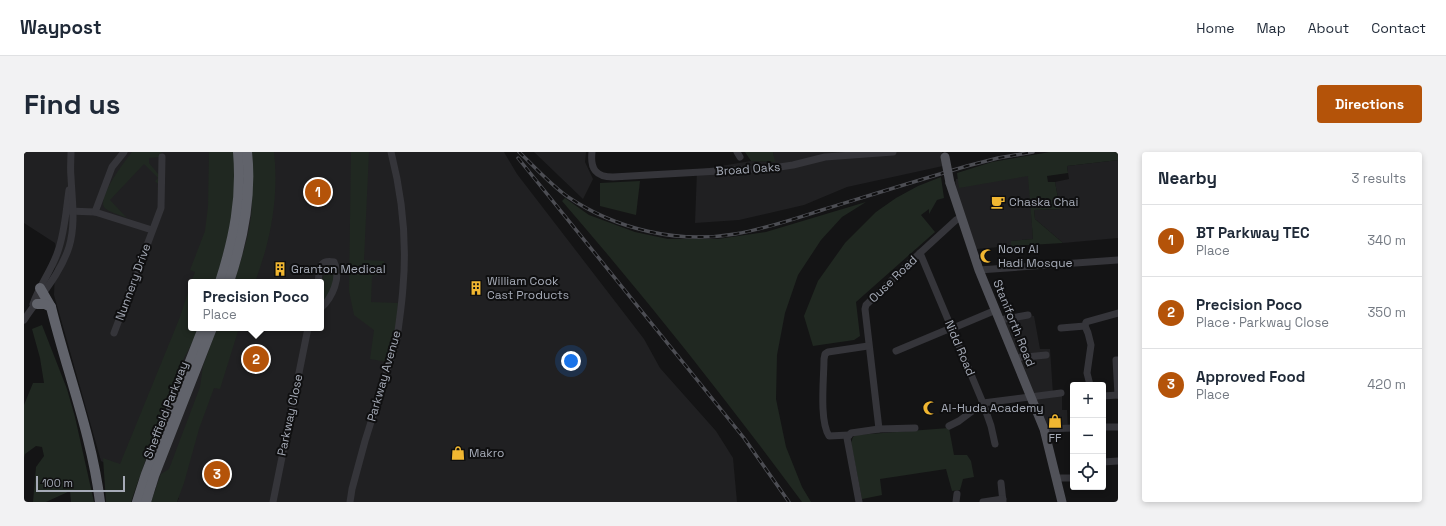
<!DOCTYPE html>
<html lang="en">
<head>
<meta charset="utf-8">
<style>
	:root { --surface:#fff; --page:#f2f2f3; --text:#1f2937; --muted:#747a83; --line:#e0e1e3; --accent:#b45309 }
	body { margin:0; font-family:"Space Grotesk",sans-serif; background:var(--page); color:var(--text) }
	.controls { position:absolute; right:12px; bottom:12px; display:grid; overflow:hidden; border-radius:4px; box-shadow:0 2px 6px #0003 }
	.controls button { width:36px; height:36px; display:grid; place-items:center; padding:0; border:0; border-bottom:1px solid var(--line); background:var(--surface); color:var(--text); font:20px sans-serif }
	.scale { position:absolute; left:12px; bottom:10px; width:89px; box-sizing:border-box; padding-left:4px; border:2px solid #a5aab6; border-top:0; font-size:11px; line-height:14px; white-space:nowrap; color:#a5aab6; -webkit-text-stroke:3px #0f0f10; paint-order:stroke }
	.you { position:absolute; left:547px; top:209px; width:14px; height:14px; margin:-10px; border:3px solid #fff; border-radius:50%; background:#1a73e8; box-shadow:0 0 0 6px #1a73e833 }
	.badge { display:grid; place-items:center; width:26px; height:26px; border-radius:50%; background:var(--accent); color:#fff; font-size:13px; font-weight:700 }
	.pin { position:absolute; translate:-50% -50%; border:2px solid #fff; box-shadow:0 1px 4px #0006 }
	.popup { position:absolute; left:164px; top:127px; width:136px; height:52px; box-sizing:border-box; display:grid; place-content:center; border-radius:4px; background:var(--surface); filter:drop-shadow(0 1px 3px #0005); font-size:13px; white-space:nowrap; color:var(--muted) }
	.popup b { font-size:15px; color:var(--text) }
	.popup::after { content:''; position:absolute; left:50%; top:100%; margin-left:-8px; border:8px solid transparent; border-top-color:var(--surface) }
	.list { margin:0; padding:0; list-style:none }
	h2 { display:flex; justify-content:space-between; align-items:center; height:52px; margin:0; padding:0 16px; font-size:17px }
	h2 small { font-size:13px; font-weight:400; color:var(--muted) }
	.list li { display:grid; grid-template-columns:26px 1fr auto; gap:12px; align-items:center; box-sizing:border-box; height:72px; padding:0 16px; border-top:1px solid var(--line) }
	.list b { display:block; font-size:15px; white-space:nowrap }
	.list p { margin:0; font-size:13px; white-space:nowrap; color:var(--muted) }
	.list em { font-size:13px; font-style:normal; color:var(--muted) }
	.icon { flex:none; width:22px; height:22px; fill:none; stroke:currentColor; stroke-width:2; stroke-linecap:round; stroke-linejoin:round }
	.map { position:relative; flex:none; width:1094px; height:350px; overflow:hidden; border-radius:4px }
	header { display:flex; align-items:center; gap:24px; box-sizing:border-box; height:56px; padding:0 20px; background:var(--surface); border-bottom:1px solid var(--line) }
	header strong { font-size:19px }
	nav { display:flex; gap:22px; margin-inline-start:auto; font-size:14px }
	.intro { display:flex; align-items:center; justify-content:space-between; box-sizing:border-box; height:96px; padding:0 24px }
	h1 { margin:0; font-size:28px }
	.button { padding:10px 18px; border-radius:4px; background:var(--accent); color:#fff; font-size:14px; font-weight:700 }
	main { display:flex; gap:24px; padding:0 24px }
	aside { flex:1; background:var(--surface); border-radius:4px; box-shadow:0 2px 6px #0003 }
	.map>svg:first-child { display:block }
	.built { fill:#202022; fill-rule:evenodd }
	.green { fill:#202821 }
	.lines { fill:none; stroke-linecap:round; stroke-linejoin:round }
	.minor { stroke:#35353a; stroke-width:7 }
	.major { stroke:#515259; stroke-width:9 }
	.highway { stroke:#61636b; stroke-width:10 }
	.rail-casing { stroke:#4c4d53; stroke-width:3.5 }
	.rail { stroke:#0f0f10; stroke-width:2; stroke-dasharray:6; stroke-linecap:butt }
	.major-bridge { stroke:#515259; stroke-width:9 }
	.labels { text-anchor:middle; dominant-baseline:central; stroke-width:4; stroke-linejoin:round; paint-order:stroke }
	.street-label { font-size:12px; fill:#a5aab6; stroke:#0f0f10 }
	.poi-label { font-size:12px; fill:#a5aab6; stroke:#0f0f10; text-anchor:start }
</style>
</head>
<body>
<header>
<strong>Waypost</strong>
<nav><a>Home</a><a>Map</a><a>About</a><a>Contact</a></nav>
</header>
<div class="intro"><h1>Find us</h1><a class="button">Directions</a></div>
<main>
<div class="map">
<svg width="1094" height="350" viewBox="0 0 1094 350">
	<rect width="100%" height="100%" fill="#141415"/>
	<!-- built -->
	<g class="built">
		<path d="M0 0H480L493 22 620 187 636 216 692 279 709 306 713 350H153L155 346 77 309 30 143 32 96 31 91 0 71ZM167 130H297V176H167Z"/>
		<path d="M510 0H562L561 10 569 27 559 47Z"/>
		<path d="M749 0H918L919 14 823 35 780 53 715 68 671 71 673 18 727 9 750 10Z"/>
		<path d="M1094 8V86L1039 91 1011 67 1010 58 1036 57 1031 30 1045 27 1043 14Z"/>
		<path d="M1020 16 1005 28 1009 87 987 89V94L952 97 930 43 932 27Z"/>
		<path d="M1004 163 1010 164 1016 197H1026L1029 242 1038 241V258H1043L1044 276 1020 277 976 168Z"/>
	</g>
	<!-- green -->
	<g class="green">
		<path d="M108 0H138L135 5 125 6V11L136 24V39L133 37 136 34 131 29 134 26 120 12 86 48 103 66C99 64 82 59 80 55 74 44 101 9 108 0Z"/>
		<path d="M185 0H212V53L192 130H167L171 120 166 118 181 79 184 55Z"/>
		<path d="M227 0H250C255 44 247 88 231 130H210C217 109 224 87 227 65 229 43 228 22 227 0Z"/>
		<path d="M327 0H345L340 108 360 109 361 122 348 124 347 150 374 151 372 178 363 210 346 207 350 178 330 163 325 139Z"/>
		<path d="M721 0H749L751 10 727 9Z"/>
		<path d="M1026 0H1094V8L1043 14 1044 21 1023 24 1024 30H1031L1036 57 1010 58 1011 67 1039 91 987 94V89L1009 87 1004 24 935 36 933 21 968 10Z"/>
		<path d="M917 25 920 46 913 48 905 62V57L897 63 911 80 832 150 836 184 830 188 789 194 780 164 794 129 821 91 852 60 872 46 894 34Z"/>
		<path d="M616 29 612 63 576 54V31Z"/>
		<path d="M541 46 565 63 611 80 644 87H694L742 80 842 50 818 65 797 88 774 123 761 161 753 203 752 247 762 295 778 335 787 350H778C702 247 622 146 538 49Z"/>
		<path d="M305 113H309L312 115 308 140 297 157C297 145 296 122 305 113Z"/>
		<path d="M167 131V176H176L160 206 130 283 107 350H82L79 306 96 312 156 165Z"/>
		<path d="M18 173 43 237 51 265 70 350H47L46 339 22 350H9L12 315 20 304 18 295 12 294 1 302 0 306V253L9 231H20L16 206 8 177Z"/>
		<path d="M193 176H215L196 237 190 236 175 277 160 331 153 350H127L137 322 145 317 176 235 179 214Z"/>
		<path d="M925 276 930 303H943L947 309 950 325 939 327 936 338 928 339 922 317 856 327 858 343 838 347 827 291 829 285 832 283Z"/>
	</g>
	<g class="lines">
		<!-- minor -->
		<g class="minor">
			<path d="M568 0C566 17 572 25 589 25L749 16 769 13 801 5 869 0"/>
			<path d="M713 0 716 5"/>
			<path d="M45 59 71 60 128 78"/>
			<path d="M71 60 88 15 100 0"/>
			<path d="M896 101 959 251 967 274 971 292"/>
			<path d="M955 118 1094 108"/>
			<path d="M294 130C296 118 294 107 310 110 318 125 308 146 297 156"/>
			<path d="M9 152C15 134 28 118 34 99 41 79 42 58 45 38"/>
			<path d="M0 168C15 145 36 123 45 95 52 72 48 48 47 25 46 16 47 8 47 0"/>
			<path d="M976 168 1004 163"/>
			<path d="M934 174 972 158"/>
			<path d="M1061 174 1064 181 1067 193 1063 221 1066 233"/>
			<path d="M1037 176 1061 174 1062 170 1094 161"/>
			<path d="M90 181 137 56 138 5"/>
			<path d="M872 199 927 176"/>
			<path d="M991 206 1022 203"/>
			<path d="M1094 243 1092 208H1094"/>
			<path d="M1079 244 1094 243"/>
			<path d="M925 274 935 269 959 251 1037 241"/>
			<path d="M1079 275H1094"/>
			<path d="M855 277 841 157 842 153 896 101 932 68 937 66"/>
			<path d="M1020 277 1049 276"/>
			<path d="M825 283 805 284C795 268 800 226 800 207L801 202 804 200 844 194"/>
			<path d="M1079 310 1094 309"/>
			<path d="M1033 326H1049"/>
			<path d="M977 331 979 350"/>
			<path d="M249 350 284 176"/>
			<path d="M326 350 328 337 341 289 373 187C375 170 378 152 379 135 383 90 378 43 367 0"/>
			<path d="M835 350 823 286 827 281 855 277 891 276"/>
			<path d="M932 350 933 342"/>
			<path d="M959 350 979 347"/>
		</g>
		<!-- major -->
		<path class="major" d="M926 31 955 118 1020 277 1038 350"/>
		<!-- highway -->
		<g class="highway">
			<path d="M196 130C210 86 218 47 214 0"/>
			<path d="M205 130C219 88 228 44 223 0"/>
			<path d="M16 136 27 155"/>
			<path d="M13 152H21L27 155C43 220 68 284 76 350"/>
			<path d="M113 350 122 322 179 176"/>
			<path d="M122 350 130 324 188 176"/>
		</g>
		<defs>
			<g id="rail">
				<path d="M495 0C511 15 526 32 544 45 592 77 653 92 711 82 741 77 770 67 798 58 847 43 895 28 943 14L974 6 1009 0"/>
				<path d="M494 6 720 286 765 350"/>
			</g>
		</defs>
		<!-- rail casing -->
		<use href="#rail" class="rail-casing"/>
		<!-- rail -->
		<use href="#rail" class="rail"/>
		<!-- major-bridge -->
		<path class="major-bridge" d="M921 5 926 31"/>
	</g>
	<!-- icons -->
	<defs>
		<symbol id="cafe-bare" viewBox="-9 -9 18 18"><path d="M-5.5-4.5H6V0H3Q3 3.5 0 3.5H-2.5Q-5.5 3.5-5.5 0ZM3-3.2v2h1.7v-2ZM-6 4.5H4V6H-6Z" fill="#f0b631" stroke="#0f0f10" stroke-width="2.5" paint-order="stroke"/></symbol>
		<symbol id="mosque-bare" viewBox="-9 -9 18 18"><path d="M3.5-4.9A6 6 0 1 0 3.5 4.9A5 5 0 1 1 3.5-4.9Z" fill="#f0b631" stroke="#0f0f10" stroke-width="2.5" paint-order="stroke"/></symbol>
		<symbol id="building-bare" viewBox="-9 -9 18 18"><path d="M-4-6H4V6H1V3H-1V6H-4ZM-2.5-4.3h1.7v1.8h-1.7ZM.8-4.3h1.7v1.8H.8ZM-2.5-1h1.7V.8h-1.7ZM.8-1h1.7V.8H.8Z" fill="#f0b631" stroke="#0f0f10" stroke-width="2.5" paint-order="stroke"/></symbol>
		<symbol id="shop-bare" viewBox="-9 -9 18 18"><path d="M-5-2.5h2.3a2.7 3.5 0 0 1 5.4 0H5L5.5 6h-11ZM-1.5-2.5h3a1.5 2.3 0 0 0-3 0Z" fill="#f0b631" stroke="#0f0f10" stroke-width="2.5" paint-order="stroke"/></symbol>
	</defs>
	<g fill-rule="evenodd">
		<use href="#cafe-bare" x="964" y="40" width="20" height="20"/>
		<use href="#mosque-bare" x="953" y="94" width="20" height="20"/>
		<use href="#building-bare" x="246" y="107" width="20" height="20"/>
		<use href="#building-bare" x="442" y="126" width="20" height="20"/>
		<use href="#mosque-bare" x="896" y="246" width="20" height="20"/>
		<use href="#shop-bare" x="1021" y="259" width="20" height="20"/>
		<use href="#shop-bare" x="424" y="291" width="20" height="20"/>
	</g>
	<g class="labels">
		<!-- street labels -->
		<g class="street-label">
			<text transform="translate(724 17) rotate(-4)">Broad Oaks</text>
			<text transform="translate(869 127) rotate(-44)">Ouse Road</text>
			<text transform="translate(109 130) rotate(-70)">Nunnery Drive</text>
			<text transform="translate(990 171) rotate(68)">Staniforth Road</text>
			<text transform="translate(936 196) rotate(67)">Nidd Road</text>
			<text transform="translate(360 224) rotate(-74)">Parkway Avenue</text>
			<text transform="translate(142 258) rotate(-69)">Sheffield Parkway</text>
			<text transform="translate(266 263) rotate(-78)">Parkway Close</text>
		</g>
		<!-- poi labels -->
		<g class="poi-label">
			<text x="985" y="50">Chaska Chai</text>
			<text x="974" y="97">Noor Al<tspan x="974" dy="14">Hadi Mosque</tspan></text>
			<text x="267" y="117">Granton Medical</text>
			<text x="463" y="129">William Cook<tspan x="463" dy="14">Cast Products</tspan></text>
			<text x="917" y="256">Al-Huda Academy</text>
			<text x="1031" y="286" text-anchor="middle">FF</text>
			<text x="445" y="301">Makro</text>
		</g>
	</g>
</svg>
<div class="controls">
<button>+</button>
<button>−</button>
<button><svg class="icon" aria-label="locate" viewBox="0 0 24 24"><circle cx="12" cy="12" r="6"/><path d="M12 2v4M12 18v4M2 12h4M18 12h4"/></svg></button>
</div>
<div class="scale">100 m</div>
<div class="you"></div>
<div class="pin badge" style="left:294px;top:40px">1</div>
<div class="pin badge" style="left:232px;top:207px">2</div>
<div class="popup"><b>Precision Poco</b>Place</div>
<div class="pin badge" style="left:193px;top:322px">3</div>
</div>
<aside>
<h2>Nearby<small>3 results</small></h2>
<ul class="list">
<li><span class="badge">1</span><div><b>BT Parkway TEC</b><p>Place</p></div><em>340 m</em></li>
<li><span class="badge">2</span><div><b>Precision Poco</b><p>Place · Parkway Close</p></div><em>350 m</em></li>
<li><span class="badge">3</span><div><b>Approved Food</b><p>Place</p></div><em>420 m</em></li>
</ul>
</aside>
</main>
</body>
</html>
